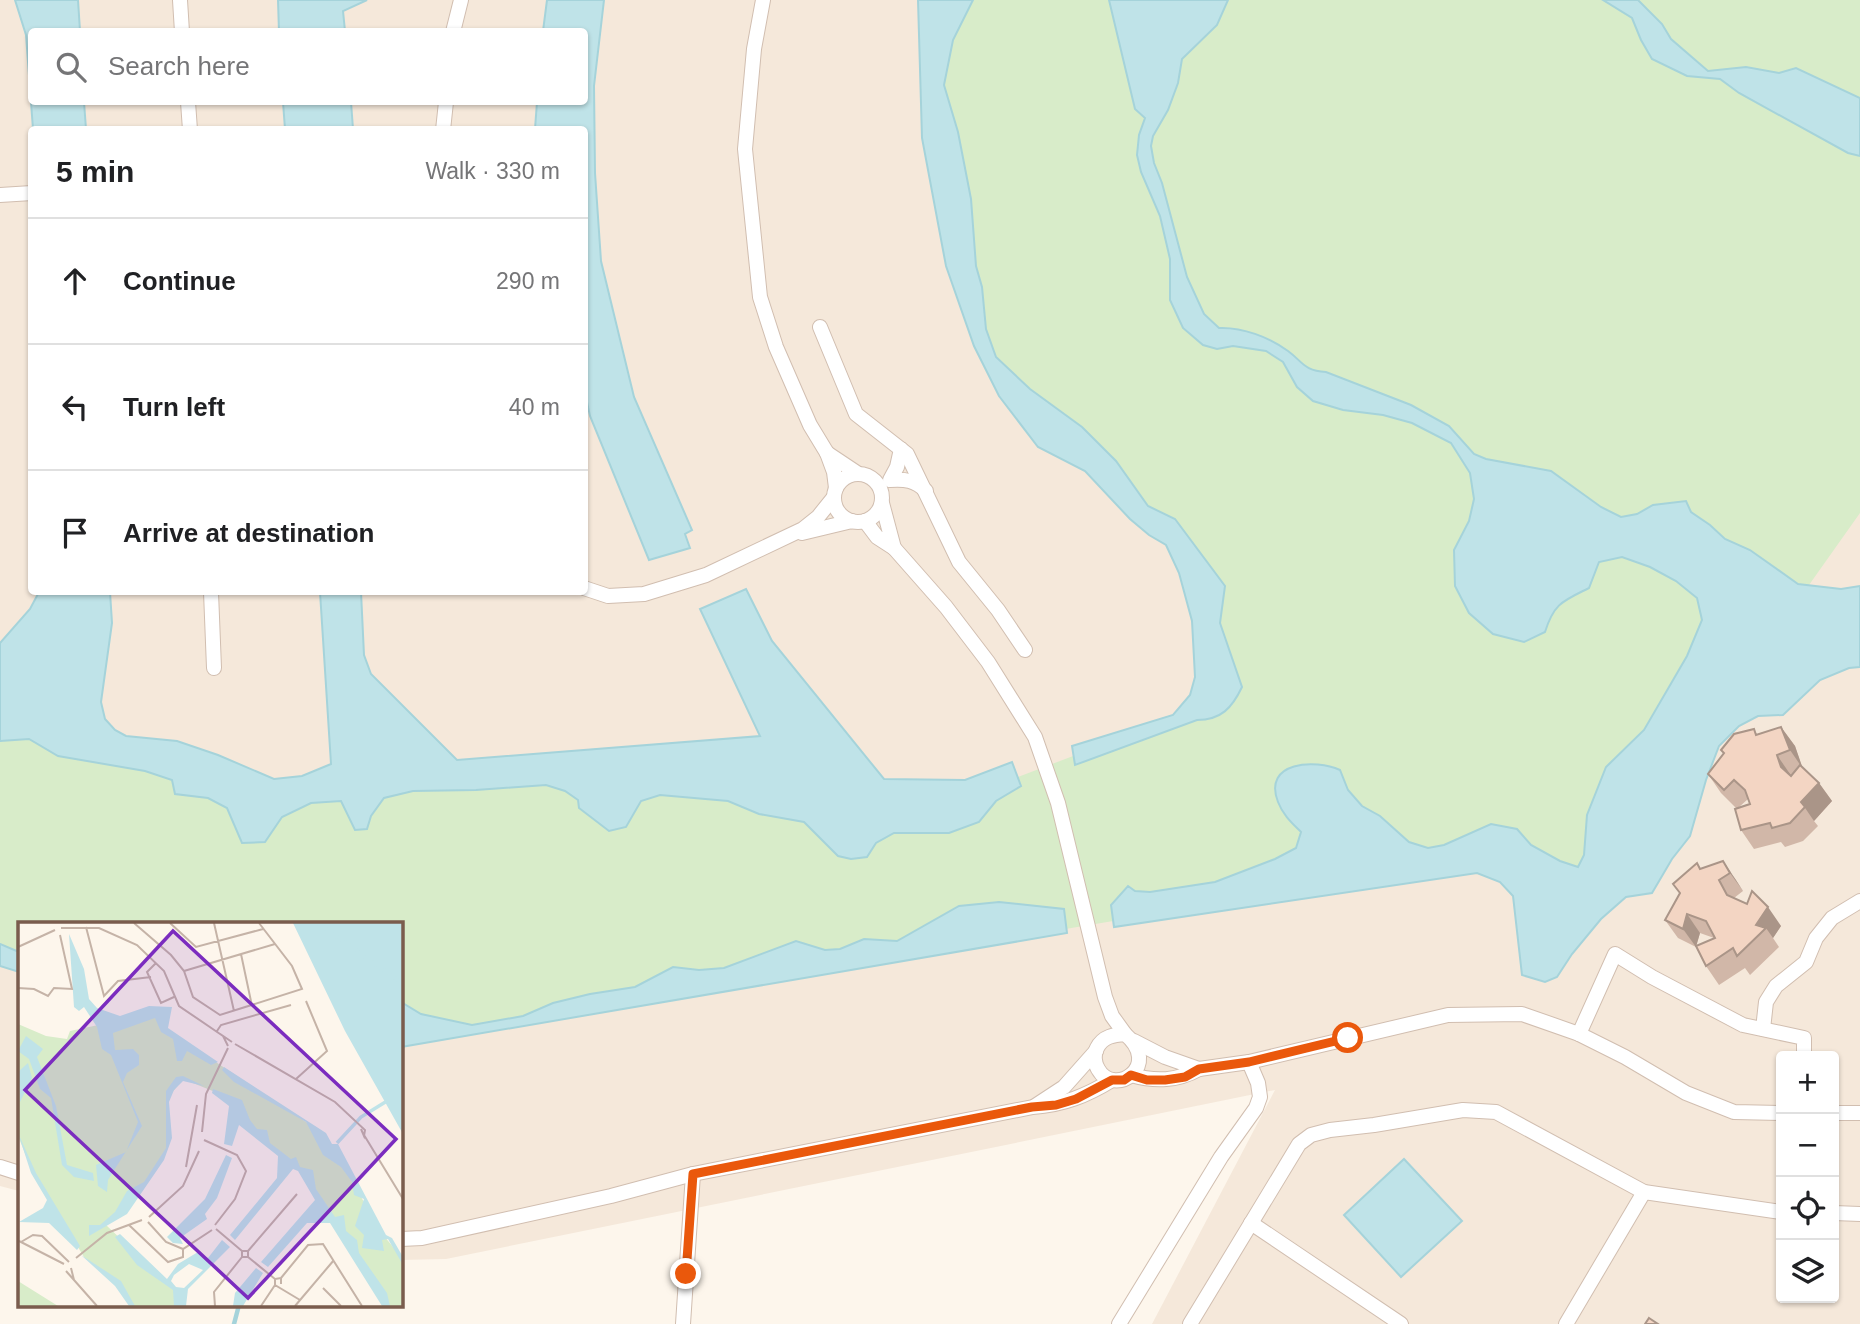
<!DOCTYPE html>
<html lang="en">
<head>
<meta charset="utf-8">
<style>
	:root { --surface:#fff; --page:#f2f2f2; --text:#202124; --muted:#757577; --line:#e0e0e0 }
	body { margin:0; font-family:Arial,sans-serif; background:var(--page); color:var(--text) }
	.controls { position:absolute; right:21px; bottom:21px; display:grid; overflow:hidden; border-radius:7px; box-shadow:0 2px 5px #0004 }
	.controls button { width:63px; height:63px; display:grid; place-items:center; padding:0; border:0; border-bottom:2px solid var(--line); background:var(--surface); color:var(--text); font:35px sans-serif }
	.stop { position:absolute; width:21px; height:21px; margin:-16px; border:5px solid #ea580c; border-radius:50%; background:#fff }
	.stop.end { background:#ea580c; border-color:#fff; box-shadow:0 2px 7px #0008 }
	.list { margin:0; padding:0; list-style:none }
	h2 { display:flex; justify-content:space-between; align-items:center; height:91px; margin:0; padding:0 28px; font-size:30px }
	h2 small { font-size:23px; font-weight:400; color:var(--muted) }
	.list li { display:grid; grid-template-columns:46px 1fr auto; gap:21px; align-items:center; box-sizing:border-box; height:126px; padding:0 28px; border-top:2px solid var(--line) }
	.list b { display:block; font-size:26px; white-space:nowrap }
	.list em { font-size:23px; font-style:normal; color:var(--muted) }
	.icon { flex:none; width:38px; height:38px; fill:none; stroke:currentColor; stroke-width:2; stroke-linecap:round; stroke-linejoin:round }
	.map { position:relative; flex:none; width:1860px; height:1324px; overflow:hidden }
	.search { position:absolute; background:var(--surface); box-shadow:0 2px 5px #0004; left:28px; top:28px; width:560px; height:77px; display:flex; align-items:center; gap:18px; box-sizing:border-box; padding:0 24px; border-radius:7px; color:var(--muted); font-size:26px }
	.panel { position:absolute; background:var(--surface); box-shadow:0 2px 5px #0004; left:28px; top:126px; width:560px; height:469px; border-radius:7px }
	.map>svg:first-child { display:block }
	.residential { fill:#f5e8da; fill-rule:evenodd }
	.green { fill:#d8ecc9 }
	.water { fill:#bfe3e8; stroke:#a5d3da; stroke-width:2 }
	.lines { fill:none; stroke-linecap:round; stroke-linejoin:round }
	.stream { stroke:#a5d3da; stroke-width:4.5 }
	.street-casing { stroke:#d1beb0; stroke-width:16 }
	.street { stroke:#fff; stroke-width:14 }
	.wall { fill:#d1b7a8; fill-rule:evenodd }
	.shaded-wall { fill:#aa9588 }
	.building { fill:#f3d5c3; stroke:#aa9588; stroke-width:2 }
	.route { stroke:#ea580c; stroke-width:9 }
	.inset-river { fill:none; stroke:#bfe3e8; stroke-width:3.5 }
	.inset-road { fill:none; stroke:#c5b3a7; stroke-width:2 }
	.view { fill:#7b2cbf; fill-opacity:0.15; stroke:#7b2cbf; stroke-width:3.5 }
	.inset-edge { fill:none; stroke:#7a5c4d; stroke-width:3.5 }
</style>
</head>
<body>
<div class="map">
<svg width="1860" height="1324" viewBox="0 0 1860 1324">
	<rect width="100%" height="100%" fill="#fdf6ec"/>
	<!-- residential -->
	<path class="residential" d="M0 0H1860V1324H1152L1275 1090 446 1259 401 1260V923H19V1191L0 1186ZM32 32H584V102H32ZM32 130H584V592H32ZM1781 1056H1834V1298H1781Z"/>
	<!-- green -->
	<path class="green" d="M933 0H1860V513L1580 908 1479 860 401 1040V923H19V965L0 960V721L247 793 743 754 939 807 1202 707 1185 551 987 357 960 267Z"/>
	<!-- water -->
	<g class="water">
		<path d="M15 0H78L80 31 32 32V102H84L86 129H33L26 35Z"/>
		<path d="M278 0H367L343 11 345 31 279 32Z"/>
		<path d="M547 0H604L594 86 595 173 601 261 634 397 692 530 685 534 690 548 649 560 590 416 585 393 584 130 535 129 537 102H584V32L543 31Z"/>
		<path d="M918 0H973L953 40 944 85 958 132 971 199 976 266 982 287 986 329 996 357 1030 389 1082 427 1116 461 1148 506 1175 519 1225 586 1220 623 1242 687C1232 708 1221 720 1197 720L1075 765 1072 746 1173 715 1190 695 1195 677 1192 621 1179 573 1166 545 1149 535 1130 519 1085 471 1038 447 999 396 974 346 946 266 922 138Z"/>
		<path d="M1109 0H1228L1217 25 1182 59 1178 83 1168 110 1153 136 1151 146 1154 163 1162 183 1187 277 1204 314 1219 328C1242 327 1269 337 1288 351 1303 362 1304 371 1326 372L1411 405 1449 426 1474 454 1486 459 1551 471 1601 507 1621 517 1637 514 1653 505 1686 501 1691 512 1710 525 1725 539 1750 550 1798 584 1841 589 1860 586V667L1849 668 1820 680 1783 715 1758 716 1739 726 1719 746 1706 780 1690 836 1672 859 1652 893 1626 897 1601 919 1572 954 1557 977 1545 982 1522 975 1513 896 1500 882 1477 873 1114 927 1111 905 1128 886 1135 891 1150 892 1215 882 1275 859 1296 848 1301 832C1292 823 1283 815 1278 802 1262 761 1316 759 1340 770L1348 790 1362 806 1380 816 1409 842 1428 848 1444 845 1491 824 1517 829 1531 845 1560 861 1578 867 1584 855 1587 815 1606 767 1644 730 1687 656 1702 620 1697 598 1676 581 1650 567 1622 557 1599 562 1589 588C1563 601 1554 603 1545 632L1524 642 1493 634 1469 613 1455 586 1454 550 1469 521 1474 499 1470 473 1451 443 1412 423 1383 415 1343 410 1313 401 1297 387 1283 362 1266 351 1233 346 1217 349 1203 345 1183 328 1170 300V259L1160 216 1141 172 1137 155 1139 135 1145 118 1135 109Z"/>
		<path d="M1603 0H1638L1662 24 1671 39 1708 71 1746 67 1779 73 1796 68 1860 98V156L1848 153 1739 93 1720 79 1687 76 1652 59 1641 40 1632 18Z"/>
		<path d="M283 102H351L353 129H285Z"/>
		<path d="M746 589 772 641 884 779 965 780 1012 762 1021 786 996 801 979 822 949 833H894L876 843 867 857 851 859 838 856 804 822 759 814 728 801 660 795 641 801 626 827 609 831 579 808 578 800 565 791 546 785 476 790 413 791 384 798 371 816 367 829 355 830 341 801 311 803 282 817 265 842 242 843 227 808 208 798 175 794 172 780 145 771 58 756 29 739 0 741V643L30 609 39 592H110L112 623 101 702 105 719 115 730 126 736 177 741 218 755 274 779 302 776 331 764 320 592H361L364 655 371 674 457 760 760 736 700 609Z"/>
		<path d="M999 902 1064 909 1067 933 401 1047V1002L421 1014 472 1025 523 1016 553 1003 590 994 635 987 673 967 699 970 724 968 796 941 825 950 840 949 864 939 897 941 959 906Z"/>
		<path d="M0 944 19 952V972L0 966Z"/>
		<path d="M1404 1159 1462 1221 1401 1277 1344 1215Z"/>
	</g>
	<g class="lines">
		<!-- stream -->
		<path class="stream" d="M234 1324 239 1305"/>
		<defs>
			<g id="street">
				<path d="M180 0 182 32"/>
				<path d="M763 0 754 49 745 149 760 297 776 347 810 425 827 453"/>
				<path d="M453 32 461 0"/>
				<path d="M188 102 190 130"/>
				<path d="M443 130 446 102"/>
				<path d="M0 195 32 193"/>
				<path d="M820 327 856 414 907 454 959 562 998 610 1025 650"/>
				<path d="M901 449 897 467 890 480C905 479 915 480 926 491"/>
				<circle cx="858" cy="498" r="24"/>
				<path d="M836 488 834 472 827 453 857 473"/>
				<path d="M865 521 877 537 894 548 882 503"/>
				<path d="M802 533 852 521"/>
				<path d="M894 548 946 607 988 662 1035 737 1058 803 1105 997 1112 1016 1125 1034"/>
				<path d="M584 588 608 596 644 594 706 575 803 529 818 517 834 497"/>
				<path d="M211 592 214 668"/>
				<path d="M1763 1029 1766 1002 1776 986 1806 962 1816 938 1832 918 1860 901"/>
				<path d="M1125 1034C1163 1066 1114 1098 1098 1069 1094 1062 1094 1054 1097 1048 1103 1036 1114 1035 1125 1034Z"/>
				<path d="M1579 1034 1615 954 1652 977 1743 1025 1804 1038V1056"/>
				<path d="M1199 1069 1249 1062 1448 1015 1522 1014 1579 1034 1625 1057 1686 1093 1734 1112 1781 1113"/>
				<path d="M1131 1075C1156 1082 1177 1081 1199 1069L1165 1057 1134 1041"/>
				<path d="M1035 1106 1064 1087 1096 1051"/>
				<path d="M1834 1113H1860"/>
				<path d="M0 1167 19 1173"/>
				<path d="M1834 1213 1860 1214"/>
				<path d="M1251 1223 1401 1324"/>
				<path d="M401 1239 422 1238 611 1196 693 1174 1033 1107C1063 1105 1086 1096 1112 1080"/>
				<path d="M683 1324 693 1174"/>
				<path d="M1119 1324 1221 1157 1256 1108 1260 1097 1258 1083 1249 1062"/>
				<path d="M1190 1324 1299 1144 1311 1135 1330 1130 1374 1125 1463 1110 1496 1112 1644 1192 1781 1212"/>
				<path d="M1566 1324 1644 1192"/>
			</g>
		</defs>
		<!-- street casing -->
		<use href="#street" class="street-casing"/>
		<!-- street -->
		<use href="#street" class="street"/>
	</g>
	<!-- wall -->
	<g class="wall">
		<path d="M1781 727 1795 746 1802 767 1819 783 1832 801 1814 821 1818 826 1803 841 1785 847 1781 842 1754 849 1741 830 1737 809 1721 793 1708 774 1724 754 1721 750 1758 734ZM1748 799 1750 804 1738 808Z"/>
		<path d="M1723 861 1743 891 1734 898 1781 926 1773 938 1779 947 1750 975 1745 968 1719 985 1706 966 1696 947 1678 938 1665 920 1680 893 1673 884 1697 863 1701 869ZM1700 933 1714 938 1696 946Z"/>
	</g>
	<!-- shaded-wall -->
	<g class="shaded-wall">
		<path d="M1781 727 1795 746 1803 769 1790 750Z"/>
		<path d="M1777 755 1790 774 1795 786 1781 767Z"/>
		<path d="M1819 783 1832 801 1814 821 1801 802Z"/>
		<path d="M1723 861 1736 880 1743 891 1730 873Z"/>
		<path d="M1768 907 1781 926 1773 938 1766 928 1756 925Z"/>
		<path d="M1687 914 1700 933 1696 947 1683 929Z"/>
	</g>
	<!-- building -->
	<g class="building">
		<path d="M1781 727 1790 750 1777 755 1781 767 1791 776 1800 765 1819 783 1801 802 1805 807 1790 823 1772 828 1770 823 1741 830 1735 809 1750 804 1745 790 1734 780 1724 790 1708 774 1724 753 1721 750 1734 734 1754 729 1756 735Z"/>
		<path d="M1723 861 1730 873 1719 880 1727 895 1747 904 1752 891 1768 907 1756 925 1766 928 1737 956 1733 948 1706 966 1696 946 1715 938 1706 921 1687 914 1683 929 1665 920 1680 893 1673 884 1697 863 1700 869Z"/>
		<path d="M1649 1318 1658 1324H1645Z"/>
	</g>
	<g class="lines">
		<!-- route -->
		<path class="route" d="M686 1274 693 1174 1032 1107 1056 1105 1076 1099 1112 1080H1124L1131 1075 1147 1080H1165L1185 1077 1199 1069 1249 1062 1348 1038"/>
	</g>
	<!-- overview -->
	<g transform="translate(18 922)">
		<rect width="385" height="385" fill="#fdf6ec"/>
		<path d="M142 90 148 107 306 212 366 314 385 337V384H367L289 253 225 202 207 174 165 157 149 177 151 223 128 261 88 303 158 369 166 384H113L99 362 66 335 15 251 0 214V102L28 114 49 117 52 109ZM0 359 40 384H0Z" fill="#d8ecc9"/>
		<path d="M275 1H385V212L327 109ZM51 12 66 47 71 77 79 86 102 94 131 84 154 85 150 106 200 140 193 143 169 129 164 139H159L155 117 143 110 137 96 95 111 97 128 115 127 121 133V143L109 151 105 160 124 204 90 258 89 270 80 264 78 243 108 230 120 200 93 133 84 127 79 105 66 85 61 89 56 85ZM8 114 25 127 19 135 38 184 49 243 75 251 76 259 56 255 44 243 33 176 22 167 11 137 0 129ZM10 141 14 156 2 180 0 150ZM206 145 308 211 314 222H320L368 313 374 316 385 335V343L370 317 364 318 366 329 344 326 346 313 337 304 346 277 336 273 334 260 323 245 305 233 288 200 216 160 204 148ZM165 154 186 164 165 159 156 168 151 180 154 216 146 238 109 292 71 314V303H82L97 290 109 269 126 260 148 226V169L158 155ZM195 167 224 178 232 198 239 207 249 208 252 221 273 237 278 235 282 245 295 248 298 267 317 295 326 293 328 309 339 318 341 331 369 371 372 384H364L312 301H289L250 345 243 340 297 278 280 249 275 247 217 318 212 313 259 256 260 234 221 203 214 224 206 222 211 184 194 171ZM0 211 18 251 62 324 59 328 31 301 1 300 25 286 29 278 13 251ZM208 233 214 236 199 276 187 292 189 297 162 316 165 322 155 321 149 315 187 277ZM102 312 149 357 160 342 180 330 190 336 204 318 212 325 170 367 168 384H156L155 368 119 343 97 315ZM171 342 185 348 166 366 158 365 153 359 156 353ZM63 333 103 359 117 384H111L97 364ZM238 346 245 351 225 384H215L217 371Z" fill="#bfe3e8" fill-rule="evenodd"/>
		<path class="inset-river" d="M300 1 385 62M319 221 343 195 369 179"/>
		<path class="inset-road" d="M116 1 153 33 166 49 175 75 202 93 284 67 274 44 241 1M152 1 178 25 245 7M196 1 216 89M68 5 86 74 100 59 133 55M43 6H81L119 23 146 49 161 84 205 114M0 25 37 8M223 32 234 84M138 41 129 50 143 81 156 75M166 49 257 22M0 66 16 67 30 74 36 66 54 67 42 13M199 109 203 103 273 83M217 122 317 180 347 208 346 214 343 207M210 124 205 114 214 120M278 157 309 129 288 79M184 210 188 172 210 126M346 213 385 277M186 218 219 233 228 249 217 277 197 303M168 245 179 183M131 295 165 264 181 229M130 300 148 320 165 327 194 308M111 303 150 340 165 335V327M198 307 224 329M1 319 46 342M3 320 15 313 24 314 51 340M230 329 279 272M230 335V329H224V335H230L257 357M58 336 89 311 124 298M48 349 56 358 53 346M263 356 290 323 305 322 344 384M56 358 79 384M263 362V356L257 357V363L282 378M305 366 323 384M197 384 196 370 224 335M243 384 257 363M277 384 316 338"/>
		<path class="view" d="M155 9 378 217 230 376 7 168Z"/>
		<rect width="385" height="385" class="inset-edge"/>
	</g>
</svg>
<div class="controls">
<button>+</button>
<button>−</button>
<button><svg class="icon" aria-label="locate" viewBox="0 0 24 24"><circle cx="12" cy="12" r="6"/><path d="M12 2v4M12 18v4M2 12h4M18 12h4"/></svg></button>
<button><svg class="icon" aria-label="layers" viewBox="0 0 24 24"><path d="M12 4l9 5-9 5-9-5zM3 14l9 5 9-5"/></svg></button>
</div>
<div class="stop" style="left:1348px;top:1038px"></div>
<div class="stop end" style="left:686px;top:1274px"></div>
<div class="search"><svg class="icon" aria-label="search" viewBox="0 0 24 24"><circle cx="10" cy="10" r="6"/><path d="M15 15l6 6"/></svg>Search here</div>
<section class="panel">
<h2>5 min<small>Walk · 330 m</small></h2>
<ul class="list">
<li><svg class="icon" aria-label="ahead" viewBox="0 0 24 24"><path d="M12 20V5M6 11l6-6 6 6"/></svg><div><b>Continue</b></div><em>290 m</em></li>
<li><svg class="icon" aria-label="left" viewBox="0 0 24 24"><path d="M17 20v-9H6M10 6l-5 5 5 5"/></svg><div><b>Turn left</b></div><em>40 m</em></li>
<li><svg class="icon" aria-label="arrive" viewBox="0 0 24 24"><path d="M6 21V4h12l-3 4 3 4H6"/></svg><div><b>Arrive at destination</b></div></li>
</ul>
</section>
</div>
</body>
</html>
